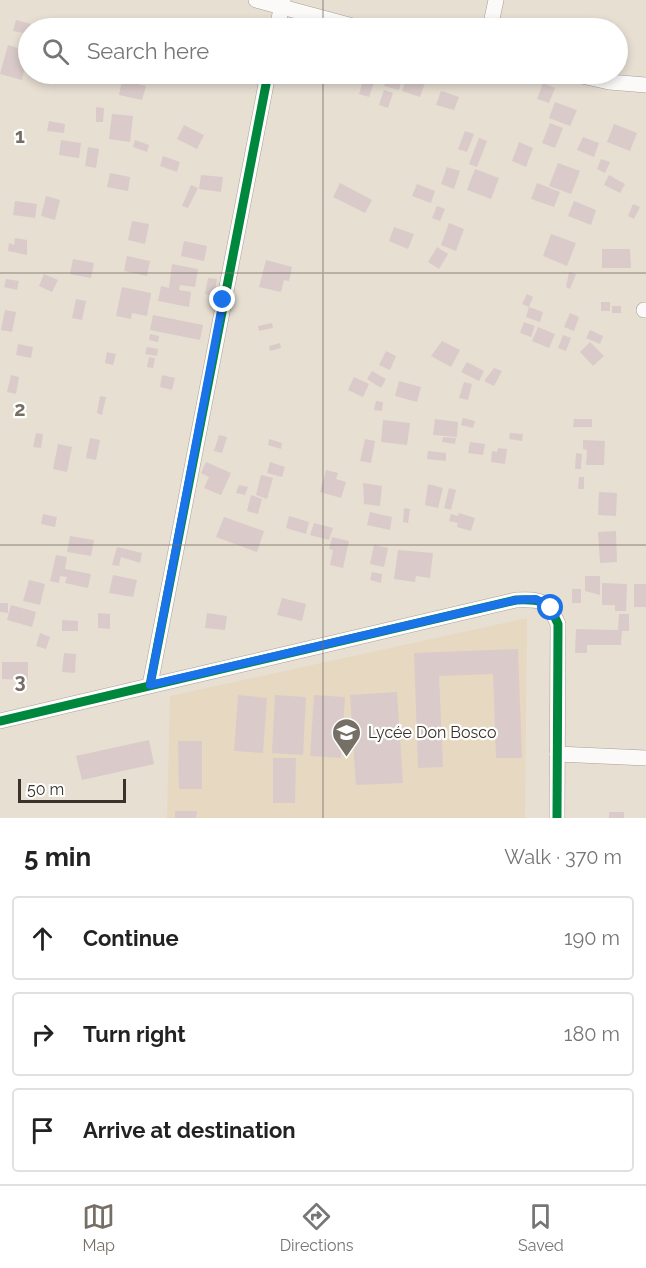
<!DOCTYPE html>
<html lang="en">
<head>
<meta charset="utf-8">
<style>
	:root { --surface:#fff; --page:#f6f6f6; --text:#222; --muted:#767676; --line:#e0e0e0; --accent:#766f65 }
	body { margin:0; font-family:Raleway,sans-serif; background:var(--page); color:var(--text) }
	.scale { position:absolute; left:18px; bottom:15px; width:108px; box-sizing:border-box; padding-left:6px; border:3px solid #39332a; border-top:0; font-size:16px; line-height:21px; white-space:nowrap; color:#39332a; -webkit-text-stroke:4px #fff; paint-order:stroke }
	.stop { position:absolute; width:18px; height:18px; margin:-14px; border:4px solid #1a73e8; border-radius:50%; background:#fff }
	.stop.end { background:#1a73e8; border-color:#fff; box-shadow:0 2px 6px #0008 }
	.list { margin:0; padding:0; list-style:none }
	h2 { display:flex; justify-content:space-between; align-items:center; height:78px; margin:0; padding:0 24px; font-size:26px }
	h2 small { font-size:20px; font-weight:400; color:var(--muted) }
	.list li { display:grid; grid-template-columns:39px 1fr auto; gap:18px; align-items:center; box-sizing:border-box; height:84px; margin:0 12px 12px; padding:0 12px; border:2px solid var(--line); border-radius:6px }
	.list b { display:block; font-size:22px; white-space:nowrap }
	.list em { font-size:20px; font-style:normal; color:var(--muted) }
	.icon { flex:none; width:33px; height:33px; fill:none; stroke:currentColor; stroke-width:2; stroke-linecap:round; stroke-linejoin:round }
	.map { position:relative; flex:none; width:646px; height:818px; overflow:hidden }
	.search { position:absolute; background:var(--surface); box-shadow:0 3px 9px #0003; left:18px; right:18px; top:18px; height:66px; display:flex; align-items:center; gap:15px; box-sizing:border-box; padding:0 21px; border-radius:33px; color:var(--muted); font-size:22px }
	.sheet { height:366px; background:var(--surface) }
	nav { display:flex; justify-content:space-around; align-items:center; box-sizing:border-box; height:84px; border-top:2px solid var(--line); background:var(--surface); font-size:16px; color:var(--muted) }
	nav a { display:grid; justify-items:center; gap:3px }
	nav .on { color:var(--accent) }
	.map>svg:first-child { display:block }
	.built { fill:#e7d8c2 }
	.building { fill:#dacbca }
	.lines { fill:none; stroke-linecap:round; stroke-linejoin:round }
	.minor-casing { stroke:#a6a096; stroke-width:16 }
	.minor { stroke:#fbfaf8; stroke-width:15 }
	.cycleway-casing { stroke:#fff; stroke-width:13 }
	.cycleway { stroke:#00873e; stroke-width:9 }
	.route { stroke:#1a73e8; stroke-width:8 }
	.grid { fill:none; stroke:#766f65; stroke-width:1.5; stroke-opacity:0.55 }
	.labels { text-anchor:middle; dominant-baseline:central; stroke-width:4.5; stroke-linejoin:round; paint-order:stroke }
	.poi-label { font-size:16px; fill:#39332a; stroke:#fff; text-anchor:start }
	.grid-label { font-size:20px; text-anchor:middle; font-weight:bold; fill:#766f65; stroke:#fff; stroke-width:4.5; stroke-linejoin:round; paint-order:stroke }
</style>
</head>
<body>
<div class="map">
<svg width="646" height="818" viewBox="0 0 646 818">
	<rect width="100%" height="100%" fill="#e7dfd2"/>
	<!-- built -->
	<path class="built" d="M527 618 525 818H167L170 696Z"/>
	<!-- building -->
	<g class="building">
		<path d="M16 20 31 24 28 34 13 31Z"/>
		<path d="M8 45 28 51 22 80 0 74Z"/>
		<path d="M306 74H335L331 84Z"/>
		<path d="M365 74 376 77 369 97 359 94Z"/>
		<path d="M388 74 402 78 399 90 384 86Z"/>
		<path d="M407 77 425 83 420 97 402 91Z"/>
		<path d="M122 80 146 86 142 100 119 95Z"/>
		<path d="M543 83 555 88 549 103 537 99Z"/>
		<path d="M384 90 393 93 388 108 379 105Z"/>
		<path d="M441 91 459 97 454 110 436 105Z"/>
		<path d="M555 102 577 110 570 126 549 118Z"/>
		<path d="M96 107 104 108 103 122H96Z"/>
		<path d="M112 114 133 116 130 142 109 139Z"/>
		<path d="M49 121 65 124 64 133 47 131Z"/>
		<path d="M550 123 563 128 555 148 542 143Z"/>
		<path d="M614 124 637 133 630 151 607 142Z"/>
		<path d="M184 125 204 135 197 149 177 139Z"/>
		<path d="M465 131 474 134 467 152 458 149Z"/>
		<path d="M583 137 599 143 594 157 577 150Z"/>
		<path d="M479 138 487 141 477 167 469 164Z"/>
		<path d="M61 140 81 143 79 158 59 155Z"/>
		<path d="M135 140 149 145 147 152 133 147Z"/>
		<path d="M519 142 533 148 526 167 512 161Z"/>
		<path d="M88 147 99 149 96 168 85 166Z"/>
		<path d="M163 156 180 162 177 172 160 166Z"/>
		<path d="M601 159 610 162 605 173 597 169Z"/>
		<path d="M558 163 580 171 571 194 549 186Z"/>
		<path d="M447 167 460 171 454 189 441 184Z"/>
		<path d="M475 169 499 178 491 199 467 190Z"/>
		<path d="M110 173 130 177 128 191 107 187Z"/>
		<path d="M201 175 223 177 221 192 199 189Z"/>
		<path d="M609 175 625 184 620 193 604 185Z"/>
		<path d="M340 183 372 200 365 213 333 197Z"/>
		<path d="M537 183 560 192 554 207 531 199Z"/>
		<path d="M417 184 435 191 431 203 412 196Z"/>
		<path d="M191 185 198 188 188 208 182 206Z"/>
		<path d="M46 196 60 200 55 220 41 216Z"/>
		<path d="M15 201 37 204 35 218 13 215Z"/>
		<path d="M574 201 596 210 591 225 568 216Z"/>
		<path d="M633 204 640 207 634 219 628 216Z"/>
		<path d="M437 206 445 209 440 221 432 218Z"/>
		<path d="M132 221 149 224 145 244 128 240Z"/>
		<path d="M449 223 464 229 456 251 441 245Z"/>
		<path d="M394 227 414 234 408 249 389 241Z"/>
		<path d="M551 234 576 243 567 266 543 256Z"/>
		<path d="M15 238 27 240V255L8 251 9 243 14 245Z"/>
		<path d="M184 241 207 246 204 261 181 256Z"/>
		<path d="M437 247 448 254 439 269 428 262Z"/>
		<path d="M602 249H630L631 268H602Z"/>
		<path d="M127 256 150 261 147 276 124 271Z"/>
		<path d="M73 259 94 263 91 278 70 274Z"/>
		<path d="M266 260 292 267 289 281 284 280 281 292 259 287Z"/>
		<path d="M172 264 198 269 195 287 180 285 179 290 191 292 189 307 158 301 161 286 169 288Z"/>
		<path d="M569 272 576 274 570 289 566 287Z"/>
		<path d="M44 274 58 280 52 292 39 286Z"/>
		<path d="M208 278 217 279 214 296 205 294Z"/>
		<path d="M6 279 19 281 17 290 4 287Z"/>
		<path d="M122 287 151 293 147 316 132 313 131 319 116 316Z"/>
		<path d="M527 294 533 297 529 307 543 312 540 322 526 317 529 307 522 304Z"/>
		<path d="M76 299 86 301 82 320 72 318Z"/>
		<rect x="601" y="302" width="9" height="9"/>
		<rect x="612" y="306" width="9" height="7"/>
		<path d="M5 310 16 312 12 332 1 330Z"/>
		<path d="M570 313 579 317 574 331 564 327Z"/>
		<path d="M153 315 203 325 200 340 150 330Z"/>
		<path d="M524 322 535 326 531 337 520 333Z"/>
		<path d="M272 323 273 328 259 331 258 326Z"/>
		<path d="M538 327 555 334 549 348 532 341Z"/>
		<path d="M590 330 603 336 600 344 586 338Z"/>
		<path d="M150 334 159 336 158 342 149 340Z"/>
		<path d="M563 335 571 338 566 351 558 348Z"/>
		<path d="M442 341 460 350 451 367 431 356Z"/>
		<path d="M590 342 604 356 593 366 580 352Z"/>
		<path d="M280 343 281 348 270 351 269 346Z"/>
		<path d="M18 344 33 347 31 358 16 355Z"/>
		<path d="M147 347 158 349 157 356 145 354Z"/>
		<path d="M386 351 396 356 390 370 379 365Z"/>
		<path d="M107 352 116 354 113 365 105 363Z"/>
		<path d="M149 357 155 358 153 368 147 367Z"/>
		<path d="M467 362 484 371 479 381 461 372Z"/>
		<path d="M494 368 502 371 494 386 484 381Z"/>
		<path d="M372 371 386 379 381 388 367 379Z"/>
		<path d="M11 375 19 377 16 394 7 392Z"/>
		<path d="M162 375 175 378 172 390 160 387Z"/>
		<path d="M354 377 369 384 363 397 348 390Z"/>
		<path d="M399 381 421 387 417 402 395 396Z"/>
		<path d="M464 382 472 384 468 400 459 398Z"/>
		<path d="M100 396 106 397 102 415 97 413Z"/>
		<path d="M376 401 383 402 382 411 374 410Z"/>
		<path d="M463 418 475 421 473 428 461 425Z"/>
		<path d="M435 419 458 422 457 437 433 435Z"/>
		<path d="M574 419H592V427H573Z"/>
		<path d="M383 420 410 423 407 445 381 442Z"/>
		<path d="M36 433 43 434 41 448 33 447Z"/>
		<path d="M510 433 523 434 522 441 509 439Z"/>
		<path d="M219 435 227 437 222 453 214 451Z"/>
		<path d="M443 437 456 438 455 444 442 442Z"/>
		<path d="M90 438 100 440 96 460 86 458Z"/>
		<path d="M269 439 282 443 281 449 268 445Z"/>
		<path d="M365 439 375 441 371 463 360 461Z"/>
		<path d="M583 440 605 441 604 465H586L587 450 583 449Z"/>
		<path d="M470 442 485 444 483 455 468 453Z"/>
		<path d="M58 444 72 447 67 472 53 469Z"/>
		<path d="M498 448 507 449 505 464 491 462 492 451 497 452Z"/>
		<path d="M428 451 446 453V461L427 459Z"/>
		<path d="M576 453 582 454 581 469H575Z"/>
		<path d="M206 462 231 473 221 495 204 488 209 477 201 473Z"/>
		<path d="M270 462 285 467 282 477 267 473Z"/>
		<path d="M326 470 338 473 336 479 346 482 341 498 320 492Z"/>
		<path d="M261 475 273 478 267 499 256 495Z"/>
		<path d="M579 477H584V489H578Z"/>
		<path d="M363 483 382 486 380 506 364 504Z"/>
		<path d="M428 484 443 488 438 508 425 505Z"/>
		<path d="M239 485 248 487 245 495 236 493Z"/>
		<path d="M449 488 456 490 451 510 444 508Z"/>
		<path d="M599 492 617 493 616 516 598 515Z"/>
		<path d="M251 495 262 499 258 514 247 511Z"/>
		<path d="M404 508 410 509 408 523 403 522Z"/>
		<path d="M370 512 392 517 390 530 367 525Z"/>
		<path d="M459 513 475 518 471 531 457 527 458 523 449 521 451 514 458 516Z"/>
		<path d="M43 514 57 517 55 527 41 524Z"/>
		<path d="M289 516 309 522 306 534 286 528Z"/>
		<path d="M224 517 264 531 257 552 216 537Z"/>
		<path d="M314 523 333 528 329 540 310 535Z"/>
		<path d="M616 531 617 562 600 563 598 532Z"/>
		<path d="M70 536 94 540 91 556 67 552Z"/>
		<path d="M332 537 349 541 343 568 330 565 333 550 329 549Z"/>
		<path d="M374 545 388 548 384 567 370 564Z"/>
		<path d="M117 547 142 553 140 563 121 557 119 566 112 565Z"/>
		<path d="M398 550 433 553 430 578 416 576 415 582 394 579Z"/>
		<path d="M56 555 67 557 65 569 91 574 88 588 65 583 67 577 60 576 59 583 50 581Z"/>
		<path d="M372 572 382 574 381 583 370 580Z"/>
		<path d="M113 575 137 580 133 597 109 593Z"/>
		<path d="M585 576H600V595L585 591Z"/>
		<path d="M29 580 45 584 40 605 23 601Z"/>
		<path d="M602 583 627 584 626 611H615V605H602Z"/>
		<rect x="634" y="584" width="12" height="23"/>
		<rect x="572" y="589" width="9" height="14"/>
		<path d="M282 598 306 604 302 621 277 615Z"/>
		<path d="M0 603H8V613L0 612Z"/>
		<path d="M11 605 36 612 32 627 7 620Z"/>
		<path d="M98 613 110 614V629L98 628Z"/>
		<path d="M207 613 227 616 225 630 205 628Z"/>
		<path d="M619 614H629V631H622L621 645H587V653H575L576 629 618 630Z"/>
		<path d="M62 620 78 621V631H62Z"/>
		<path d="M40 633 50 637 46 649 36 646Z"/>
		<path d="M518 649 522 758H496L493 674 439 676 443 767 418 768 414 653Z"/>
		<path d="M64 653 76 654 75 673 62 672Z"/>
		<path d="M2 662H28V680L2 679Z"/>
		<path d="M397 692 403 783 356 785 350 695Z"/>
		<path d="M238 695 267 698 263 753 234 751Z"/>
		<path d="M275 695 306 697 303 755 272 753Z"/>
		<path d="M314 695 345 697 341 758 310 756Z"/>
		<path d="M149 740 154 764 82 780 76 756Z"/>
		<path d="M178 741H202V789H179Z"/>
		<path d="M273 758H296L295 803H273Z"/>
		<path d="M175 811H197L196 818H175Z"/>
		<rect x="609" y="812" width="15" height="6"/>
	</g>
	<g class="lines">
		<defs>
			<g id="minor">
				<path d="M256 0 360 28"/>
				<path d="M277 28 283 0"/>
				<path d="M490 28 496 0"/>
				<path d="M573 74 609 82 646 85"/>
				<path d="M644 310H646"/>
				<path d="M150 685 268 74"/>
				<path d="M0 721 516 600C541 599 548 600 558 624L557 818"/>
				<path d="M557 754 646 758"/>
			</g>
		</defs>
		<!-- minor casing -->
		<use href="#minor" class="minor-casing"/>
		<!-- minor -->
		<use href="#minor" class="minor"/>
		<defs>
			<g id="cycleway">
				<path d="M150 685 268 74"/>
				<path d="M0 721 516 600C541 599 548 600 558 624L557 818"/>
			</g>
		</defs>
		<!-- cycleway casing -->
		<use href="#cycleway" class="cycleway-casing"/>
		<!-- cycleway -->
		<use href="#cycleway" class="cycleway"/>
	</g>
	<g class="lines">
		<!-- route -->
		<path class="route" d="M223 300 150 685 516 600 536 599 551 608"/>
	</g>
	<!-- grid -->
	<path class="grid" d="M323 0V28M323 74V818M0 273H646M0 545H646"/>
	<!-- icons -->
	<defs>
		<symbol id="school-pin" viewBox="-11 -11 22 30"><path d="M0 17L-7.5 6A9.5 9.5 0 1 1 7.5 6Z" fill="#766f65" stroke="#fff"/><path d="M0-5L7-2L0 1L-7-2ZM-4 1L0 2.5L4 1V4Q0 6-4 4Z" fill="#fff"/></symbol>
	</defs>
	<g fill-rule="evenodd">
		<use href="#school-pin" x="330" y="716" width="33" height="45"/>
	</g>
	<g class="labels">
		<!-- poi labels -->
		<g class="poi-label">
			<text x="368" y="732">Lycée Don Bosco</text>
		</g>
	</g>
	<g class="grid-label">
		<text x="20" y="143">1</text>
		<text x="20" y="416">2</text>
		<text x="20" y="688">3</text>
	</g>
</svg>
<div class="scale">50 m</div>
<div class="stop" style="left:551px;top:608px"></div>
<div class="stop end" style="left:223px;top:300px"></div>
<div class="search"><svg class="icon" aria-label="search" viewBox="0 0 24 24"><circle cx="10" cy="10" r="6"/><path d="M15 15l6 6"/></svg>Search here</div>
</div>
<section class="sheet">
<h2>5 min<small>Walk · 370 m</small></h2>
<ul class="list">
<li><svg class="icon" aria-label="ahead" viewBox="0 0 24 24"><path d="M12 20V5M6 11l6-6 6 6"/></svg><div><b>Continue</b></div><em>190 m</em></li>
<li><svg class="icon" aria-label="right" viewBox="0 0 24 24"><path d="M7 20v-9h11M14 6l5 5-5 5"/></svg><div><b>Turn right</b></div><em>180 m</em></li>
<li><svg class="icon" aria-label="arrive" viewBox="0 0 24 24"><path d="M6 21V4h12l-3 4 3 4H6"/></svg><div><b>Arrive at destination</b></div></li>
</ul>
</section>
<nav>
<a class="on"><svg class="icon" aria-label="map" viewBox="0 0 24 24"><path d="M3 6l6-2 6 2 6-2v14l-6 2-6-2-6 2zM9 4v14M15 6v14"/></svg>Map</a>
<a><svg class="icon" aria-label="directions" viewBox="0 0 24 24"><path d="M12 3l9 9-9 9-9-9zM9 14v-3h6M13 9l2 2-2 2"/></svg>Directions</a>
<a><svg class="icon" aria-label="saved" viewBox="0 0 24 24"><path d="M7 4h10v16l-5-4-5 4z"/></svg>Saved</a>
</nav>
</body>
</html>
